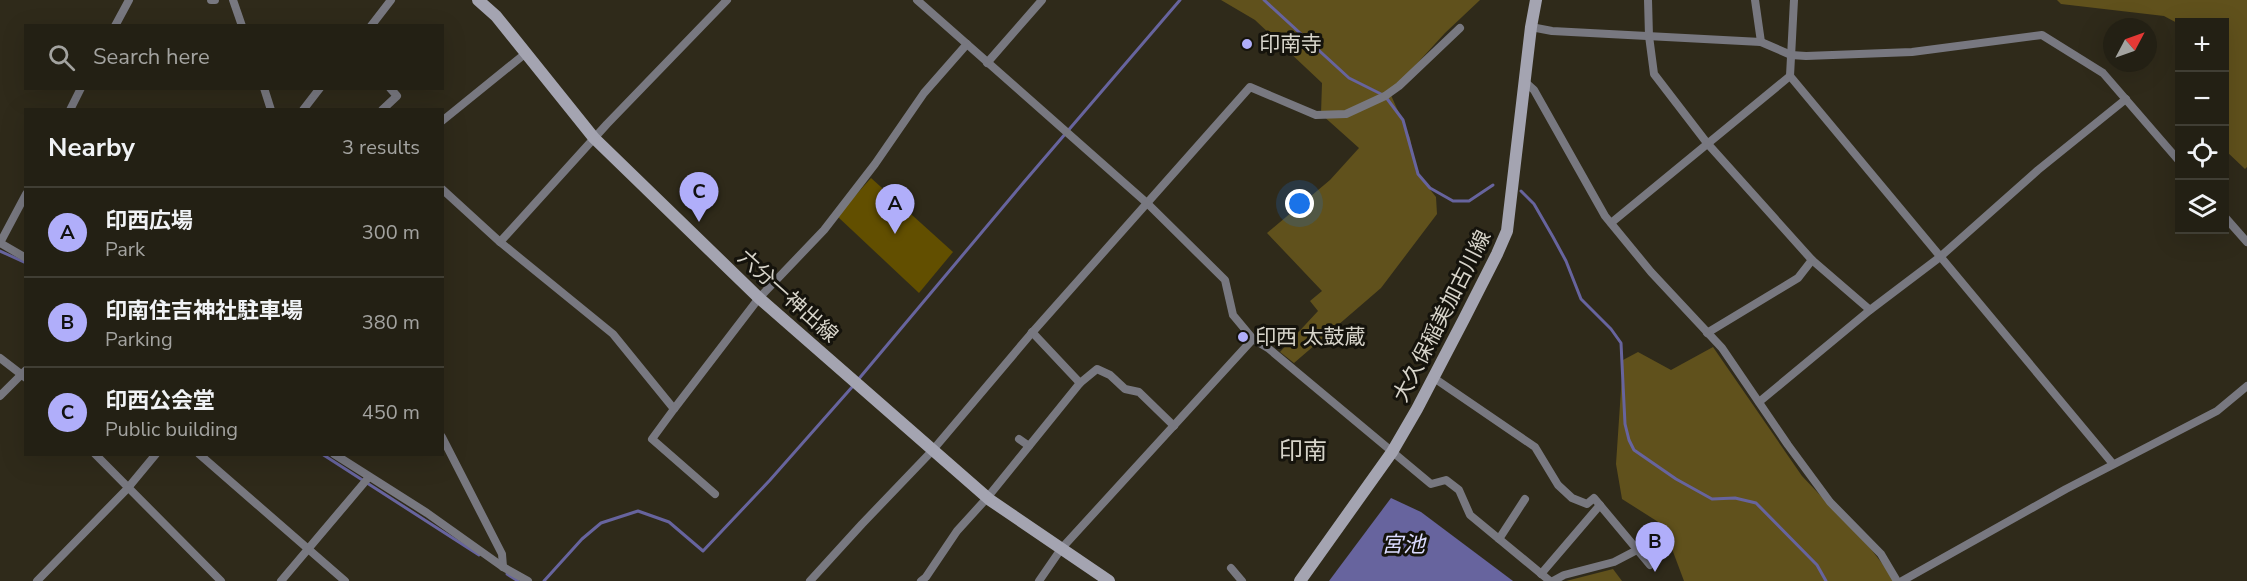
<!DOCTYPE html>
<html lang="en">
<head>
<meta charset="utf-8">
<style>
	:root { --surface:#232014; --page:#2b281d; --text:#f1f3f6; --muted:#a3a3a0; --line:#403e34; --accent:#b0aefa }
	body { margin:0; font-family:"Nunito Sans","Noto Sans JP",sans-serif; background:var(--page); color:var(--text) }
	.controls { position:absolute; right:18px; top:18px; display:grid; overflow:hidden; border-radius:0px; box-shadow:0 6px 24px #0002 }
	.controls button { width:54px; height:54px; display:grid; place-items:center; padding:0; border:0; border-bottom:2px solid var(--line); background:var(--surface); color:var(--text); font:30px sans-serif }
	.compass { position:absolute; left:2103px; top:18px; width:54px; height:54px; border-radius:50%; background:var(--surface); box-shadow:0 6px 24px #0002; rotate:49deg }
	.you { position:absolute; left:1300px; top:204px; width:21px; height:21px; margin:-15px; border:4px solid #fff; border-radius:50%; background:#1a73e8; box-shadow:0 0 0 9px #1a73e833 }
	.badge { display:grid; place-items:center; width:39px; height:39px; border-radius:50%; background:var(--accent); color:#111; font-size:20px; font-weight:700 }
	.pin { position:absolute; translate:-50% -50px; filter:drop-shadow(0 2px 3px #0008) }
	.pin::after { content:''; position:absolute; top:32px; width:21px; height:18px; background:inherit; clip-path:polygon(0 0,100% 0,50% 100%) }
	.list { margin:0; padding:0; list-style:none }
	h2 { display:flex; justify-content:space-between; align-items:center; height:78px; margin:0; padding:0 24px; font-size:26px }
	h2 small { font-size:20px; font-weight:400; color:var(--muted) }
	.list li { display:grid; grid-template-columns:39px 1fr auto; gap:18px; align-items:center; box-sizing:border-box; height:90px; padding:0 24px; border-top:2px solid var(--line) }
	.list b { display:block; font-size:22px; white-space:nowrap }
	.list p { margin:0; font-size:20px; white-space:nowrap; color:var(--muted) }
	.list em { font-size:20px; font-style:normal; color:var(--muted) }
	.icon { flex:none; width:33px; height:33px; fill:none; stroke:currentColor; stroke-width:2; stroke-linecap:round; stroke-linejoin:round }
	.map { position:relative; flex:none; width:2247px; height:581px; overflow:hidden }
	.search { position:absolute; background:var(--surface); box-shadow:0 6px 24px #0002; left:24px; top:24px; width:420px; height:66px; display:flex; align-items:center; gap:15px; box-sizing:border-box; padding:0 21px; border-radius:0px; color:var(--muted); font-size:22px }
	.panel { position:absolute; background:var(--surface); box-shadow:0 6px 24px #0002; left:24px; top:108px; width:420px; height:348px; border-radius:0px }
	.map>svg:first-child { display:block }
	.green { fill:#624f00 }
	.forest { fill:#60511c }
	.water { fill:#67649e }
	.lines { fill:none; stroke-linecap:round; stroke-linejoin:round }
	.stream { stroke:#67649e; stroke-width:3 }
	.minor { stroke:#787880; stroke-width:8 }
	.secondary { stroke:#a4a4b1; stroke-width:12 }
	.poi-dot { fill:#b0aefa; stroke:#15130c; stroke-width:2 }
	.labels { text-anchor:middle; dominant-baseline:central; stroke-width:6; stroke-linejoin:round; paint-order:stroke }
	.poi-label { font-size:21px; fill:#d7d4ca; stroke:#15130c; text-anchor:start }
	.street-label { font-size:21px; fill:#d7d4ca; stroke:#15130c }
	.water-label { font-size:22px; font-style:italic; fill:#dbdbff; stroke:#15130c }
	.quarter-label { font-size:24px; fill:#d7d4ca; stroke:#15130c }
</style>
</head>
<body>
<div class="map">
<svg width="2247" height="581" viewBox="0 0 2247 581">
	<rect width="100%" height="100%" fill="#2f2a1a"/>
	<!-- green -->
	<path class="green" d="M871 178 953 252 919 293 837 216Z"/>
	<!-- forest -->
	<g class="forest">
		<path d="M1221 0H1480L1445 33 1390 93 1410 138 1416 172 1436 197 1437 214 1381 288 1294 363 1280 352 1318 311 1310 301 1322 291 1267 233 1330 180 1359 148 1321 114 1322 83 1255 20Z"/>
		<path d="M2057 0H2247V167L2245 169 2225 150 2224 22 2179 24 2164 16 2061 4Z"/>
		<path d="M1713 347 1802 476 1870 548 1896 581H1684L1663 525 1622 499 1616 464 1623 360 1638 352 1671 370Z"/>
		<path d="M1613 569 1622 581H1566Z"/>
	</g>
	<!-- water -->
	<path class="water" d="M1391 498 1421 512 1513 581H1329Z"/>
	<g class="lines">
		<!-- stream -->
		<g class="stream">
			<path d="M1264 0 1349 78 1385 96 1403 120 1418 174 1430 188 1453 201H1469L1493 185"/>
			<path d="M1521 191 1534 204 1553 237 1566 261 1581 299 1611 329 1621 343 1625 424 1629 440 1634 450 1676 479 1712 499 1735 498 1756 503 1817 565 1826 581"/>
			<path d="M0 251 26 263"/>
			<path d="M857 381 1024 182 1180 0"/>
			<path d="M322 454 479 555"/>
			<path d="M507 574 518 581"/>
			<path d="M544 581 582 539 601 523 638 511 669 522 703 551 770 480 853 386"/>
		</g>
		<!-- minor -->
		<g class="minor">
			<path d="M211 0H215"/>
			<path d="M233 0 242 26"/>
			<path d="M917 0 1148 204 1225 280 1233 315 1253 339 1268 348 1431 484 1446 480 1459 490 1470 515 1550 581"/>
			<path d="M1648 0 1649 36 1654 74 1707 143 1812 260 1798 278 1707 333"/>
			<path d="M1755 0 1761 42"/>
			<path d="M1794 0 1790 76 2113 464"/>
			<path d="M115 26 129 0"/>
			<path d="M371 26 391 0"/>
			<path d="M1531 27 1552 31 1761 42 1791 55 1806 56 1912 52 2042 35 2103 73 2180 162"/>
			<path d="M987 63 1042 0"/>
			<path d="M1524 81 1534 90 1605 216 1651 272 1722 348 1788 445 1830 502 1881 554 1897 581"/>
			<path d="M264 88 271 110"/>
			<path d="M70 110 81 88"/>
			<path d="M303 110 320 88"/>
			<path d="M382 110 397 96 390 88"/>
			<path d="M442 121 526 53"/>
			<path d="M442 189 500 242 613 334 674 409 759 298 824 230 875 164 924 93 967 44"/>
			<path d="M2224 216 2247 242"/>
			<path d="M1611 223 1790 76"/>
			<path d="M500 242 607 124 727 0"/>
			<path d="M0 243 26 194"/>
			<path d="M0 243 26 258"/>
			<path d="M1812 260 1870 310"/>
			<path d="M1032 332 1080 383"/>
			<path d="M0 358 26 378"/>
			<path d="M1434 378 1535 447 1558 485 1572 498 1587 504 1594 498 1650 565"/>
			<path d="M0 396 26 370"/>
			<path d="M1759 402 1870 310 1940 257 2038 170 2126 99"/>
			<path d="M674 409 652 439 715 494"/>
			<path d="M442 437 502 554 503 567"/>
			<path d="M1019 439 1029 446"/>
			<path d="M95 454 221 581"/>
			<path d="M199 454 345 581"/>
			<path d="M334 454 427 513 503 567 528 581"/>
			<path d="M1499 539 1525 499"/>
			<path d="M1231 568 1242 581"/>
			<path d="M1541 574 1600 505"/>
			<path d="M37 581 127 489 156 454"/>
			<path d="M281 581 369 477"/>
			<path d="M810 581 862 524 932 451 1030 335 1250 87 1316 115 1346 114 1385 96 1399 86 1460 28"/>
			<path d="M921 581 926 577 957 531 987 498 1080 383 1097 369 1110 375 1125 389 1139 392 1174 426"/>
			<path d="M1039 581 1061 549 1253 339"/>
			<path d="M1553 581 1564 575 1614 562 1637 550"/>
			<path d="M1902 581 2066 489 2217 411 2247 386"/>
		</g>
		<!-- secondary -->
		<g class="secondary">
			<path d="M478 0 496 16 594 138 759 298 990 500 1109 581"/>
			<path d="M1300 581 1392 452 1417 409 1464 319 1497 254 1507 231 1531 27 1536 0"/>
		</g>
	</g>
	<!-- markers -->
	<g class="poi-dot">
		<circle cx="1247" cy="44" r="6"/>
		<circle cx="1243" cy="337" r="6"/>
	</g>
	<g class="labels">
		<!-- poi labels -->
		<g class="poi-label">
			<text x="1259" y="44">印南寺</text>
			<text x="1255" y="337">印西 太鼓蔵</text>
		</g>
		<!-- street labels -->
		<g class="street-label">
			<text transform="translate(788 296) rotate(42)">六分一神出線</text>
			<text transform="translate(1442 316) rotate(-63)">大久保稲美加古川線</text>
		</g>
		<!-- water labels -->
		<g class="water-label">
			<text x="1403" y="545">宮池</text>
		</g>
		<!-- quarter labels -->
		<g class="quarter-label">
			<text x="1303" y="451">印南</text>
		</g>
	</g>
</svg>
<div class="controls">
<button>+</button>
<button>−</button>
<button><svg class="icon" aria-label="locate" viewBox="0 0 24 24"><circle cx="12" cy="12" r="6"/><path d="M12 2v4M12 18v4M2 12h4M18 12h4"/></svg></button>
<button><svg class="icon" aria-label="layers" viewBox="0 0 24 24"><path d="M12 4l9 5-9 5-9-5zM3 14l9 5 9-5"/></svg></button>
</div>
<svg class="compass" viewBox="-18 -18 36 36"><path d="M0-13l5 13h-10z" fill="#e53935"/><path d="M0 13l5-13h-10z" fill="#a3a3a0"/></svg>
<div class="you"></div>
<div class="pin badge" style="left:895px;top:234px">A</div>
<div class="pin badge" style="left:1655px;top:572px">B</div>
<div class="pin badge" style="left:699px;top:222px">C</div>
<div class="search"><svg class="icon" aria-label="search" viewBox="0 0 24 24"><circle cx="10" cy="10" r="6"/><path d="M15 15l6 6"/></svg>Search here</div>
<section class="panel">
<h2>Nearby<small>3 results</small></h2>
<ul class="list">
<li><span class="badge">A</span><div><b>印西広場</b><p>Park</p></div><em>300 m</em></li>
<li><span class="badge">B</span><div><b>印南住吉神社駐車場</b><p>Parking</p></div><em>380 m</em></li>
<li><span class="badge">C</span><div><b>印西公会堂</b><p>Public building</p></div><em>450 m</em></li>
</ul>
</section>
</div>
</body>
</html>
